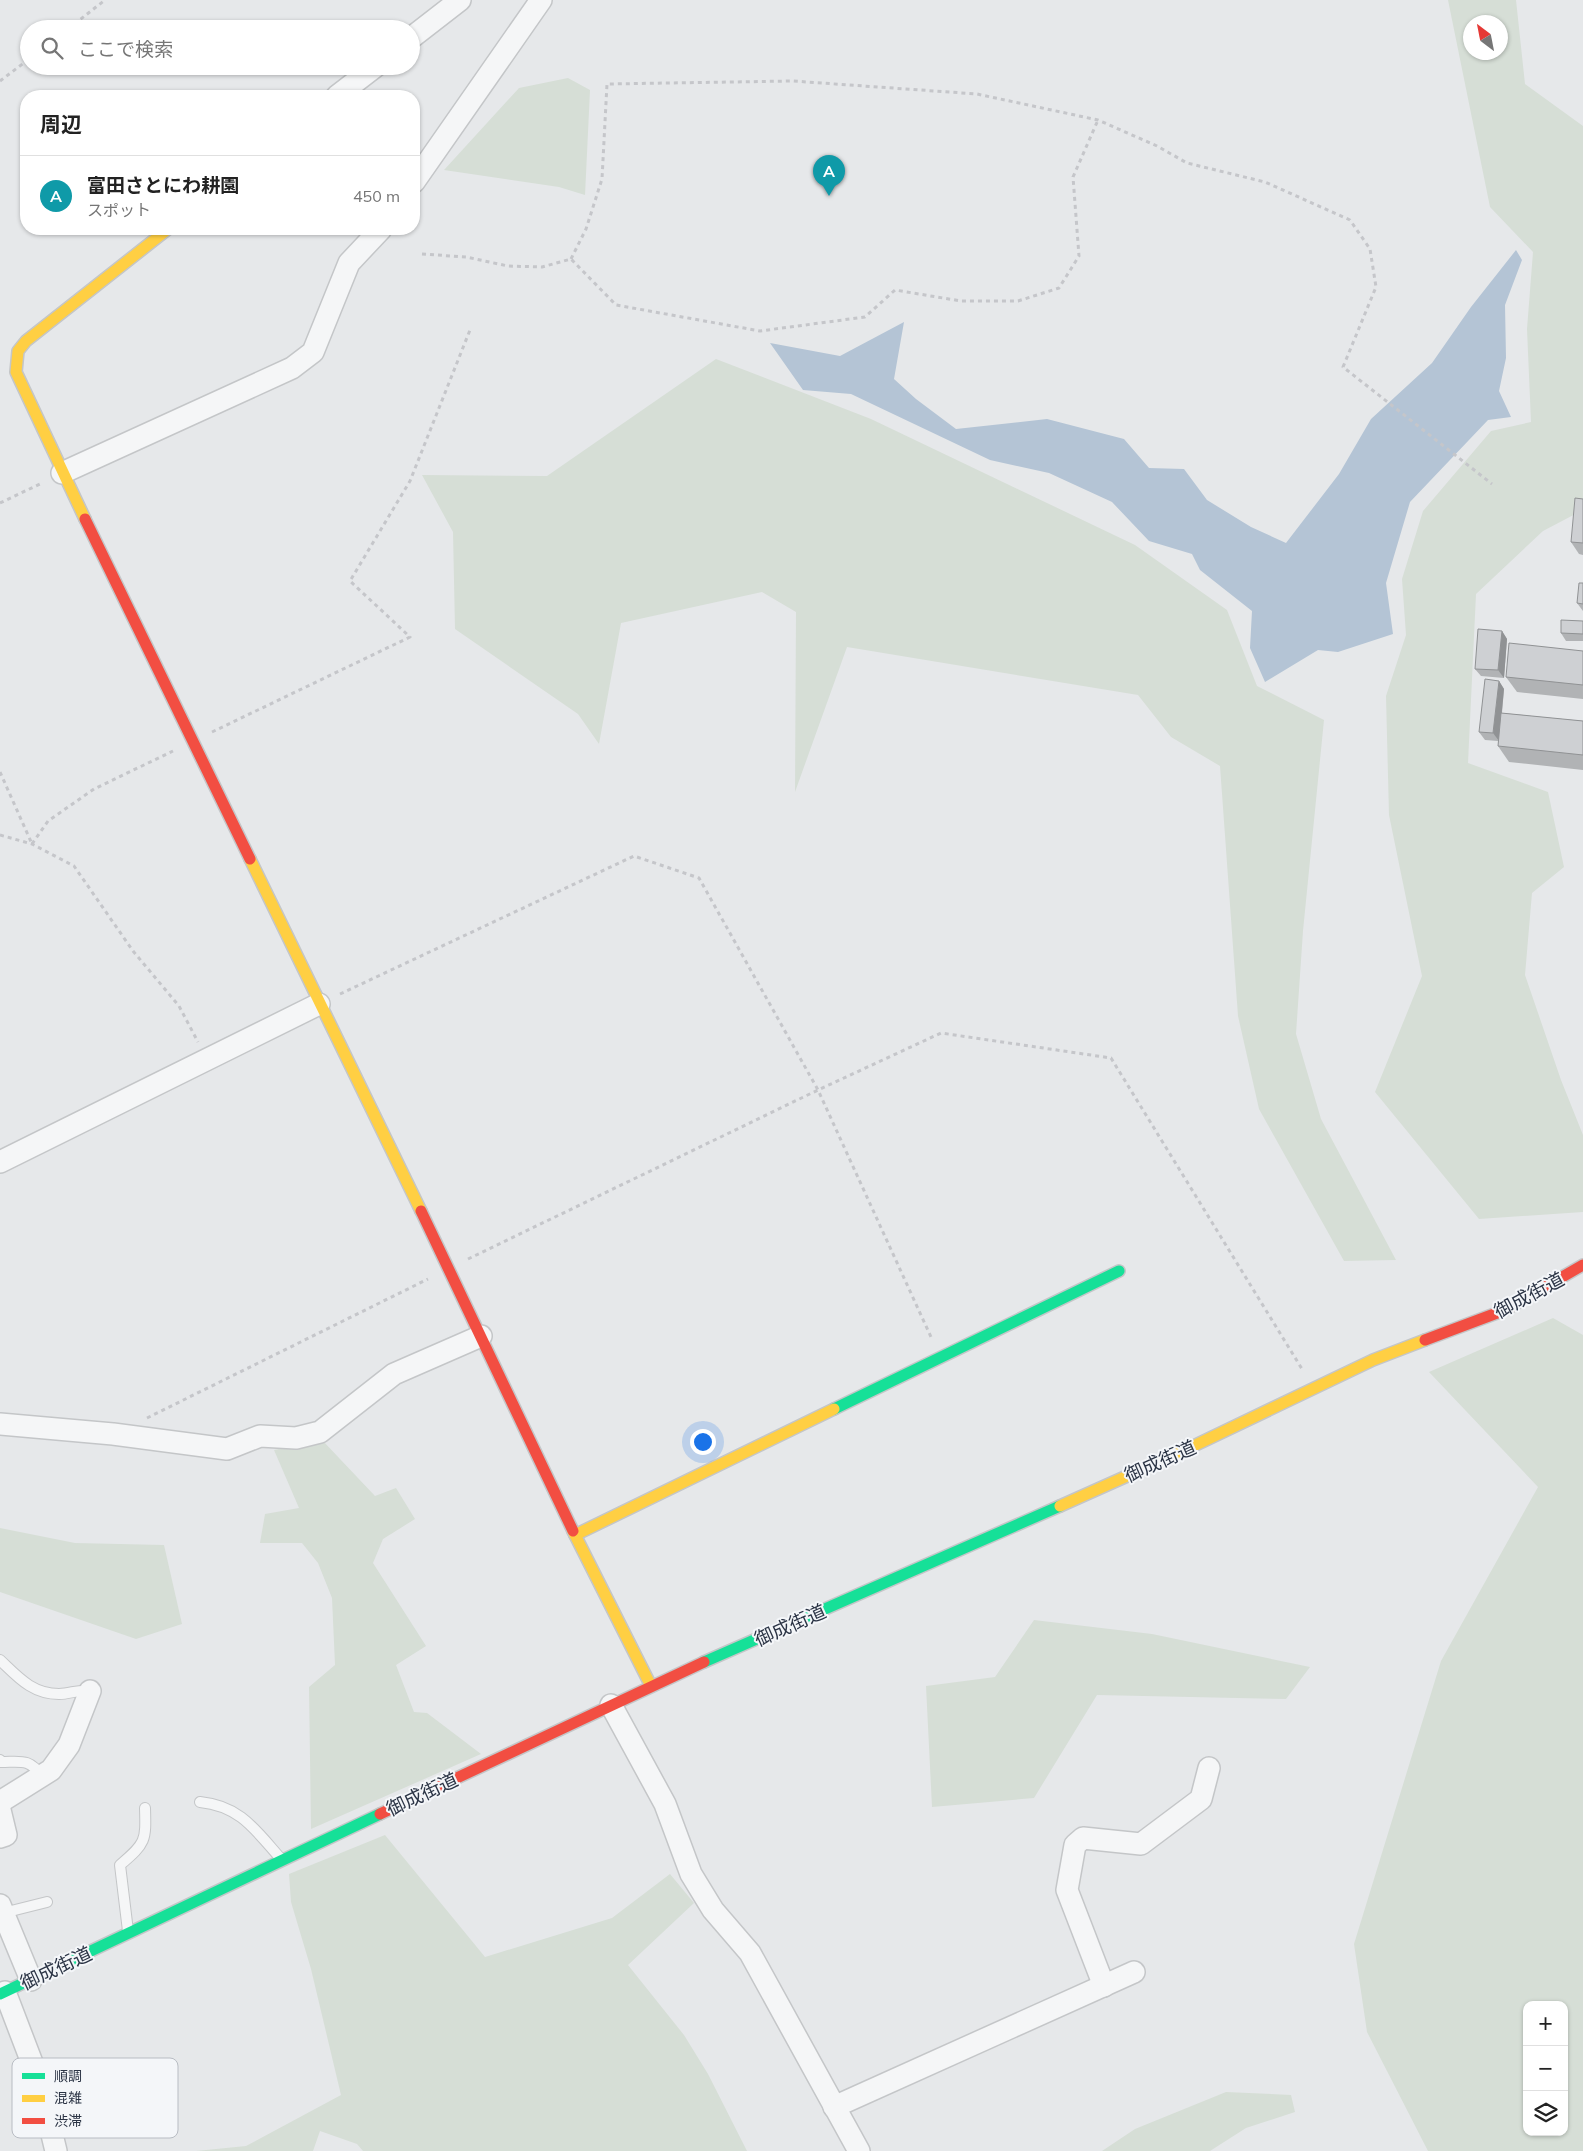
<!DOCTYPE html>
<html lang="ja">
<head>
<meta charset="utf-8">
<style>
	:root { --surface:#fff; --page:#f6f6f6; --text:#222; --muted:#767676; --line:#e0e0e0; --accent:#0b8043 }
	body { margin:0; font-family:Mulish,"Noto Sans JP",sans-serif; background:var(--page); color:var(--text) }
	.controls { position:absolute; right:15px; bottom:15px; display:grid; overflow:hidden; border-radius:10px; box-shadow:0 1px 4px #0004 }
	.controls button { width:45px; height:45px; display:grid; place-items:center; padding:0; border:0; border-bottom:1px solid var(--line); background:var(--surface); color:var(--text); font:25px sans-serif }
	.compass { position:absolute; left:1463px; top:15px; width:45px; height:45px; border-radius:50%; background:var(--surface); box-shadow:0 1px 4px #0004; rotate:328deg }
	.you { position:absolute; left:702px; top:1441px; width:18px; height:18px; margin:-12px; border:4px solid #fff; border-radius:50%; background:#1a73e8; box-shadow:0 0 0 8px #1a73e833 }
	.badge { display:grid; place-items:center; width:32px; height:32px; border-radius:50%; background:var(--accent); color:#fff; font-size:16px; font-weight:700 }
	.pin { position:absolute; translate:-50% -41px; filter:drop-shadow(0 1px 2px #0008) }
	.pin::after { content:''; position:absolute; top:26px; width:18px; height:15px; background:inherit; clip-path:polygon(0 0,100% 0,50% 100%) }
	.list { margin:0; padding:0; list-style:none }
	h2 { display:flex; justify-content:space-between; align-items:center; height:65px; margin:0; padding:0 20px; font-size:21px }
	h2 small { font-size:16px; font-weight:400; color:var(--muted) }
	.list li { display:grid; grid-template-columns:32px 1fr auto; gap:15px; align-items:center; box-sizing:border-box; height:80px; padding:0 20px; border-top:1px solid var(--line) }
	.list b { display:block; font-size:19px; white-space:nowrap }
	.list p { margin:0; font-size:16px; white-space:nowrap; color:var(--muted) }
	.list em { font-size:16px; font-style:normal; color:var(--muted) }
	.icon { flex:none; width:28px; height:28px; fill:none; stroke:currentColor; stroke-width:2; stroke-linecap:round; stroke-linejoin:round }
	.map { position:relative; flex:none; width:1583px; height:2151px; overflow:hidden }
	.search { position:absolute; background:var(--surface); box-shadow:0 1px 4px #0004; left:20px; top:20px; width:400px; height:55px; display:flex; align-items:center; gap:12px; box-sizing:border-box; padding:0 18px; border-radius:28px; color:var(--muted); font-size:19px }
	.panel { position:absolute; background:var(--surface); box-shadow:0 1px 4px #0004; left:20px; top:90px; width:400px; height:145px; border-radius:20px }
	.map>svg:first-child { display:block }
	.green { fill:#d6ded6; fill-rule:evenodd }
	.water { fill:#b4c4d5 }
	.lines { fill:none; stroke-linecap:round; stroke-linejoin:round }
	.lane-casing { stroke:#c4c6c8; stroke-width:12 }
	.street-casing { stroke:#c4c6c8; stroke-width:24 }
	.fast-casing { stroke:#c4c6c8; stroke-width:14 }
	.slow-casing { stroke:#c4c6c8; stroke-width:14 }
	.jam-casing { stroke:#c4c6c8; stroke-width:14 }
	.path { stroke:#c5c6ca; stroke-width:3; stroke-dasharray:4 4; stroke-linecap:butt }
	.lane { stroke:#f5f6f7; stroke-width:10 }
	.street { stroke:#f5f6f7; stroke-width:21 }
	.fast { stroke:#16e098; stroke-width:11 }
	.slow { stroke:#ffcf43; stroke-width:11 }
	.jam { stroke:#f24e42; stroke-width:11 }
	.wall { fill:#b1b3b5 }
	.shaded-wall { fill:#909294 }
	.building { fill:#ced0d3; stroke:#909294 }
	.labels { text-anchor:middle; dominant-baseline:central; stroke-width:4; stroke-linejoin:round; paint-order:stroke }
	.street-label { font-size:19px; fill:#2b3445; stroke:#f4f6f9 }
	.key { fill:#f4f6f9; stroke:#b8bcc3; stroke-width:1 }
	.key-label { font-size:14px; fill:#2b3445 }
</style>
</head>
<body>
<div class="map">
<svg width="1583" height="2151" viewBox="0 0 1583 2151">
	<rect width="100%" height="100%" fill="#e6e8ea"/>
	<!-- green -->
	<g class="green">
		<path d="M1448 0H1516L1525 84 1583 126V510L1543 531 1476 594 1468 763 1548 792 1564 867 1532 893 1525 975 1561 1080 1583 1135V1212L1479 1219 1375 1092 1422 976 1389 815 1386 696 1406 635 1402 579 1423 511 1491 431 1531 422 1527 329 1533 252 1490 207ZM1470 22H1500V52H1470Z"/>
		<path d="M568 78 590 90 585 195 559 187 444 170 519 88Z"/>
		<path d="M716 359 871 419 1135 545 1227 610 1257 686 1324 720 1303 931 1296 1034 1321 1119 1396 1260 1344 1261 1259 1109 1238 1016 1220 766 1171 737 1138 695 847 647 795 792 796 612 762 592 621 623 599 744 578 714 455 629 453 532 422 475 547 476Z"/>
		<path d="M1553 1318 1583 1335V2151H1428L1367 2032 1354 1944 1441 1661 1538 1487 1429 1372ZM1527 2005H1564V2132H1527Z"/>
		<path d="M322 1440 375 1496 396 1488 415 1519 383 1539 373 1563 426 1646 396 1665 414 1712 427 1713 481 1754 311 1829 309 1687 335 1665 332 1598 318 1563 302 1543H260L265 1514 299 1508 274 1450Z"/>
		<path d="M0 1528 75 1543 164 1545 182 1624 136 1639 0 1592Z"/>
		<path d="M1034 1620 1152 1634 1310 1667 1286 1699 1097 1695 1034 1798 932 1807 926 1686 995 1677Z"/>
		<path d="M385 1835 485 1957 612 1918 670 1874 694 1903 628 1965 684 2035 708 2074 747 2151H363L357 2144 320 2131 313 2151H196L246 2146 341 2095 311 1969 291 1902 289 1874Z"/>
		<path d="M1226 2092 1291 2095 1295 2112 1246 2128 1210 2151H1102L1135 2129Z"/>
	</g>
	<!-- water -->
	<path class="water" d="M1516 250 1522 260 1505 305 1506 358 1499 391 1511 417 1488 420 1410 502 1386 583 1393 634 1338 652 1318 650 1265 682 1250 648 1252 611 1200 570 1192 554 1149 541 1112 502 1049 473 990 460 851 394 803 390 770 343 840 356 904 322 894 379 916 399 956 429 1047 419 1124 439 1149 468 1184 469 1207 500 1251 527 1286 543 1339 474 1371 419 1432 363 1471 307Z"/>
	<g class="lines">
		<defs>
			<g id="lane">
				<path d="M0 1660C18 1677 32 1694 59 1694 70 1694 79 1689 90 1691"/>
				<path d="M0 1760 1 1762C20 1762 30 1758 41 1776"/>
				<path d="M200 1802C241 1806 256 1831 282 1860"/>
				<path d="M3 1913 47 1902"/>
				<path d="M128 1931 120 1865C146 1843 146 1841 145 1808"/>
			</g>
			<g id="street">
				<path d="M411 38 460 0"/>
				<path d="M337 96 376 66"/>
				<path d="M414 182 541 0"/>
				<path d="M62 473 292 368 313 352 349 263 381 229"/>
				<path d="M0 1162 319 1004"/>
				<path d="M0 1424 113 1434 227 1449 260 1436 296 1438 320 1432 394 1374 481 1336"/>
				<path d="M611 1705 665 1804 691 1874 713 1910 750 1953 859 2151"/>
				<path d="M0 1802 51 1770 69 1745 90 1691"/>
				<path d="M0 1810 6 1835 0 1837"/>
				<path d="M0 1905 31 1980"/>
				<path d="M1104 1986 1067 1890 1075 1845 1083 1838 1141 1844 1201 1799 1209 1768"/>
				<path d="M5 1992 39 2081 56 2151"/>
				<path d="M834 2107 1134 1972"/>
			</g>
			<g id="fast">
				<path d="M834 1409 1119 1271"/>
				<path d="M704 1662 1060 1506"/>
				<path d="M0 1994 380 1814"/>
			</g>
			<g id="slow">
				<path d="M85 519 16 372 18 351 26 341 168 229"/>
				<path d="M250 859 421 1211"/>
				<path d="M1060 1506 1183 1451 1373 1360 1425 1340"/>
				<path d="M573 1531 651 1686"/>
				<path d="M575 1535 834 1409"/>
			</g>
			<g id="jam">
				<path d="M85 519 250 859"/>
				<path d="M421 1211 573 1531"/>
				<path d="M1425 1340 1505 1310 1583 1265"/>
				<path d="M380 1814 704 1662"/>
			</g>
		</defs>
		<!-- lane casing -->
		<use href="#lane" class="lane-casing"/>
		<!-- street casing -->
		<use href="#street" class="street-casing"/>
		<!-- fast casing -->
		<use href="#fast" class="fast-casing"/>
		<!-- slow casing -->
		<use href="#slow" class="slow-casing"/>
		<!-- jam casing -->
		<use href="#jam" class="jam-casing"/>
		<!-- path -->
		<g class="path">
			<path d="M68 29 105 0"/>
			<path d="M0 81 29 59"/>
			<path d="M422 254 466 257 508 266 542 267 571 259 616 305 760 331 865 317 895 290 961 301H1018L1059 288 1079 256 1073 177 1098 120"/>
			<path d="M571 259 586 229 602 179 607 84 793 81 977 94 1098 120 1157 146 1187 163 1265 182 1350 220 1370 249 1376 287 1343 367 1492 484"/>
			<path d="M0 503 42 483"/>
			<path d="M212 732 410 637 350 581 410 481 470 330"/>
			<path d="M0 772 32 844"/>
			<path d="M0 835 32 844 74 866 133 951 179 1006 198 1042"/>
			<path d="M32 844 48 821 94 789 173 751"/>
			<path d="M340 994 634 856 699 878 818 1090 931 1337"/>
			<path d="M468 1259 818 1090 941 1033 1111 1058 1302 1369"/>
			<path d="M147 1418 428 1279"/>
		</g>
		<!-- lane -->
		<use href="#lane" class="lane"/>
		<!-- street -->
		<use href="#street" class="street"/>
		<!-- fast -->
		<use href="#fast" class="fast"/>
		<!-- slow -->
		<use href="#slow" class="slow"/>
		<!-- jam -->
		<use href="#jam" class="jam"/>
	</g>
	<!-- wall -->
	<g class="wall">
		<path d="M1583 499V555L1579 554 1571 542Z"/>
		<path d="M1583 583V611L1577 603Z"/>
		<path d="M1583 621V641H1566L1561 633Z"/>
		<path d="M1502 631 1507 639 1504 678 1481 676 1475 669Z"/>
		<path d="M1583 651V699L1517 692 1506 677Z"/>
		<path d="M1499 681 1504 689 1502 713 1583 721V770L1509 762 1498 746V741L1485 740 1479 732Z"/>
	</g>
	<!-- shaded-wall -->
	<g class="shaded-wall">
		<path d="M1502 631 1507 639 1504 678 1498 670Z"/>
		<path d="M1499 681 1504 689 1499 741 1493 733Z"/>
	</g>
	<!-- building -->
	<g class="building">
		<path d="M1575 498 1583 499V543L1571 542Z"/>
		<path d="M1579 583H1583V604L1577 603Z"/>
		<path d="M1561 620 1583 621V634L1561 633Z"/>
		<path d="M1478 629 1502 631 1498 670 1475 669Z"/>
		<path d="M1509 643 1583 651V685L1506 677Z"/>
		<path d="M1485 679 1499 681 1493 733 1479 732Z"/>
		<path d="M1501 713 1583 721V755L1498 746Z"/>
	</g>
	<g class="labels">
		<!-- street labels -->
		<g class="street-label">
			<text transform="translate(1529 1295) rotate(-28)">御成街道</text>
			<text transform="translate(1160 1461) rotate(-24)">御成街道</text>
			<text transform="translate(790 1625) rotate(-24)">御成街道</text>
			<text transform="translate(422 1794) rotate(-25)">御成街道</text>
			<text transform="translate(56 1968) rotate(-25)">御成街道</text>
		</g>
	</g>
	<!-- legend -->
	<rect x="12" y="2058" width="166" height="80" rx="8" class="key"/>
	<rect x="22" y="2073" width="23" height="6" fill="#16e098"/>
	<rect x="22" y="2095" width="23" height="7" fill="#ffcf43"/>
	<rect x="22" y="2118" width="23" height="6" fill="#f24e42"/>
	<g class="key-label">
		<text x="54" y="2081">順調</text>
		<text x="54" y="2103">混雑</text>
		<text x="54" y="2126">渋滞</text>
	</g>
</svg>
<div class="controls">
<button>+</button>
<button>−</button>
<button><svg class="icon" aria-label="layers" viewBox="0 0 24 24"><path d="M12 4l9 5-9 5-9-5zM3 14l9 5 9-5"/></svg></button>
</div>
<svg class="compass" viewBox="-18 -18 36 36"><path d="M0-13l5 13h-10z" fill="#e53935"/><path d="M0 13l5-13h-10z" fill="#767676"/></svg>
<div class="you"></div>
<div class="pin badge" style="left:829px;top:196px;background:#0f9aa8">A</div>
<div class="search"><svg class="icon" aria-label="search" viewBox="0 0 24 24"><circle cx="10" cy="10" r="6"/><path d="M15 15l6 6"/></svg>ここで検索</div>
<section class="panel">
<h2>周辺<small></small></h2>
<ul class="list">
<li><span class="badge" style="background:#0f9aa8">A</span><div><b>富田さとにわ耕園</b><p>スポット</p></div><em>450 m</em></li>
</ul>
</section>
</div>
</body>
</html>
